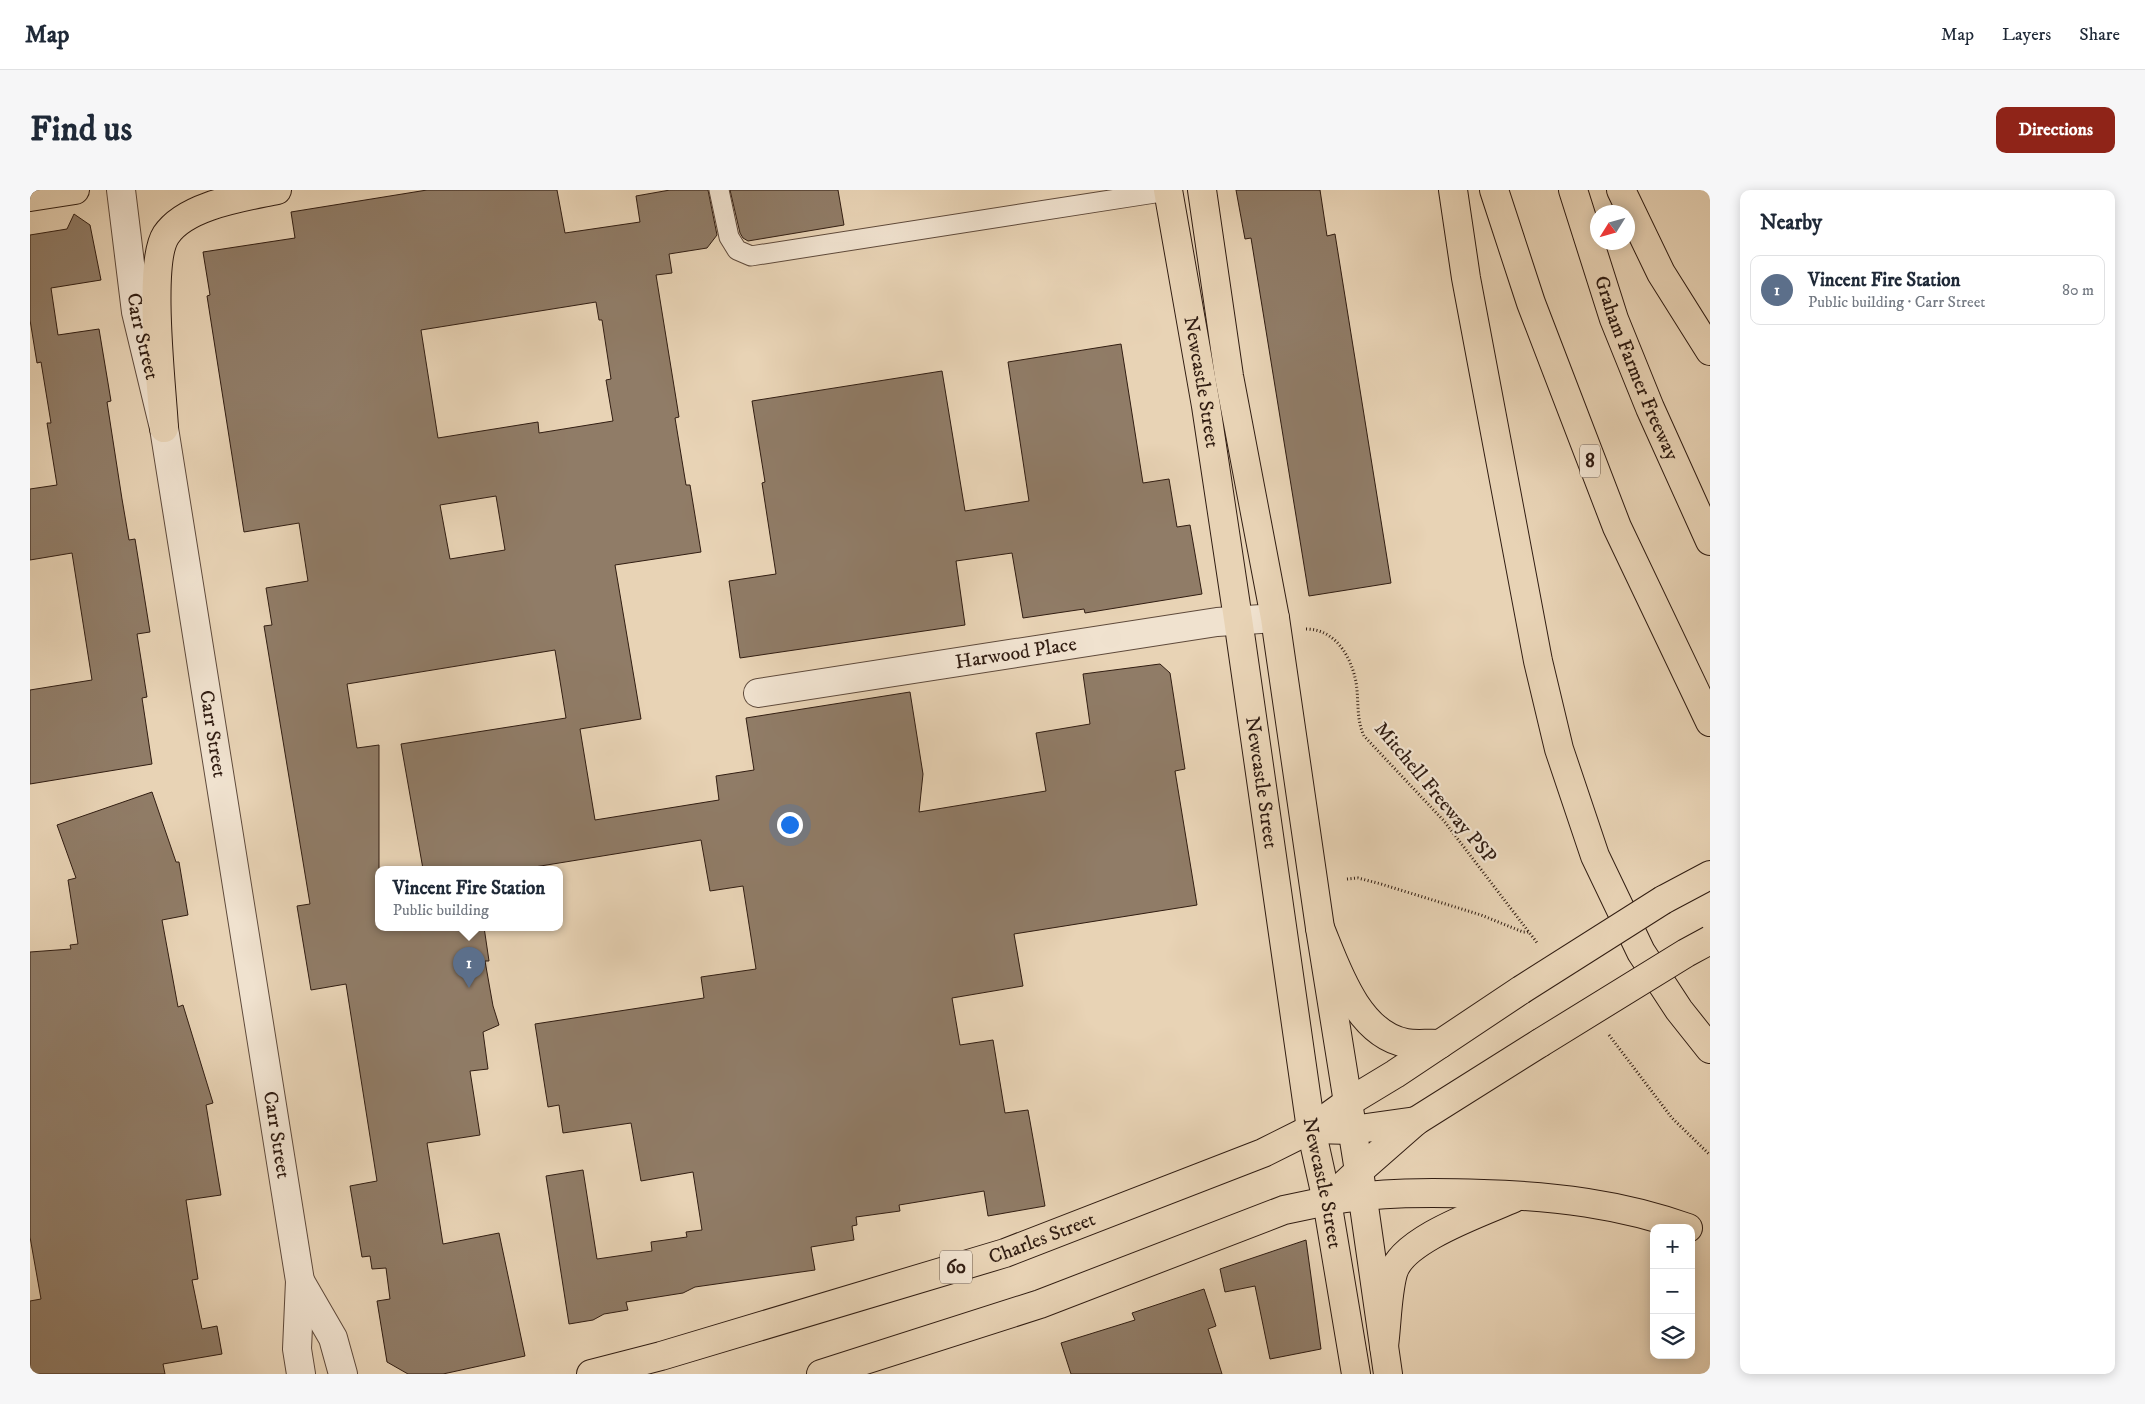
<!DOCTYPE html>
<html lang="en">
<head>
<meta charset="utf-8">
<style>
	:root { --surface:#fff; --page:#f6f6f7; --text:#1f2937; --muted:#747a83; --line:#e0e1e3; --accent:#8f2418 }
	body { margin:0; font-family:"IM FELL DW Pica",serif; background:var(--page); color:var(--text) }
	.controls { position:absolute; right:15px; bottom:15px; display:grid; overflow:hidden; border-radius:10px; box-shadow:0 2px 12px #0003 }
	.controls button { width:45px; height:45px; display:grid; place-items:center; padding:0; border:0; border-bottom:1px solid var(--line); background:var(--surface); color:var(--text); font:25px sans-serif }
	.compass { position:absolute; left:1560px; top:15px; width:45px; height:45px; border-radius:50%; background:var(--surface); box-shadow:0 2px 12px #0003; rotate:233deg }
	.you { position:absolute; left:759px; top:634px; width:18px; height:18px; margin:-12px; border:4px solid #fff; border-radius:50%; background:#1a73e8; box-shadow:0 0 0 8px #1a73e833 }
	.badge { display:grid; place-items:center; width:32px; height:32px; border-radius:50%; background:var(--accent); color:#fff; font-size:16px; font-weight:700 }
	.pin { position:absolute; translate:-50% -41px; filter:drop-shadow(0 1px 2px #0008) }
	.pin::after { content:''; position:absolute; top:26px; width:18px; height:15px; background:inherit; clip-path:polygon(0 0,100% 0,50% 100%) }
	.popup { position:absolute; left:345px; top:676px; width:188px; height:65px; box-sizing:border-box; display:grid; place-content:center; border-radius:10px; background:var(--surface); filter:drop-shadow(0 1px 4px #0005); font-size:16px; white-space:nowrap; color:var(--muted) }
	.popup b { font-size:19px; color:var(--text) }
	.popup::after { content:''; position:absolute; left:50%; top:100%; margin-left:-10px; border:10px solid transparent; border-top-color:var(--surface) }
	.list { margin:0; padding:0; list-style:none }
	h2 { display:flex; justify-content:space-between; align-items:center; height:65px; margin:0; padding:0 20px; font-size:21px }
	h2 small { font-size:16px; font-weight:400; color:var(--muted) }
	.list li { display:grid; grid-template-columns:32px 1fr auto; gap:15px; align-items:center; box-sizing:border-box; height:70px; margin:0 10px 10px; padding:0 10px; border:1px solid var(--line); border-radius:10px }
	.list b { display:block; font-size:19px; white-space:nowrap }
	.list p { margin:0; font-size:16px; white-space:nowrap; color:var(--muted) }
	.list em { font-size:16px; font-style:normal; color:var(--muted) }
	.icon { flex:none; width:28px; height:28px; fill:none; stroke:currentColor; stroke-width:2; stroke-linecap:round; stroke-linejoin:round }
	.map { position:relative; flex:none; width:1680px; height:1184px; overflow:hidden; border-radius:10px }
	header { display:flex; align-items:center; gap:30px; box-sizing:border-box; height:70px; padding:0 25px; background:var(--surface); border-bottom:1px solid var(--line) }
	header strong { font-size:24px }
	nav { display:flex; gap:28px; margin-inline-start:auto; font-size:18px }
	.intro { display:flex; align-items:center; justify-content:space-between; box-sizing:border-box; height:120px; padding:0 30px }
	h1 { margin:0; font-size:35px }
	.button { padding:12px 22px; border-radius:10px; background:var(--accent); color:#fff; font-size:18px; font-weight:700 }
	main { display:flex; gap:30px; padding:0 30px }
	aside { flex:1; background:var(--surface); border-radius:10px; box-shadow:0 2px 12px #0003 }
	.map>svg:first-child { display:block }
	.building { fill:#907c67; stroke:#311d12; fill-rule:evenodd }
	.lines { fill:none; stroke-linecap:round; stroke-linejoin:round }
	.service-casing { stroke:#5f4a3b; stroke-width:21 }
	.minor-casing { stroke:#5f4a3b; stroke-width:30 }
	.tertiary-casing { stroke:#5f4a3b; stroke-width:30 }
	.primary-casing { stroke:#311d12; stroke-width:30 }
	.trunk-casing { stroke:#311d12; stroke-width:30 }
	.motorway-casing { stroke:#311d12; stroke-width:30 }
	.path { stroke:#311d12; stroke-width:3; stroke-dasharray:1 2.5; stroke-linecap:butt }
	.service { stroke:#f0e2cf; stroke-width:19 }
	.minor { stroke:#f0e2cf; stroke-width:28 }
	.tertiary { stroke:#f0e2cf; stroke-width:28 }
	.primary { stroke:#e8d3b5; stroke-width:28 }
	.trunk { stroke:#e8d3b5; stroke-width:28 }
	.motorway { stroke:#e8d3b5; stroke-width:28 }
	.trunk-bridge-casing { stroke:#311d12; stroke-width:30; stroke-linecap:butt }
	.motorway-bridge-casing { stroke:#311d12; stroke-width:30; stroke-linecap:butt }
	.trunk-bridge { stroke:#e8d3b5; stroke-width:28 }
	.motorway-bridge { stroke:#e8d3b5; stroke-width:28 }
	.labels { text-anchor:middle; dominant-baseline:central; stroke-width:4.5; stroke-linejoin:round; paint-order:stroke }
	.shield { fill:#f0e2cf; stroke:#6a584b; stroke-width:1 }
	.shield-label { font-size:19px; font-weight:bold; fill:#311d12 }
	.street-label { font-size:20px; fill:#311d12; stroke:#f0e2cf }
</style>
</head>
<body>
<header>
<strong>Map</strong>
<nav><a>Map</a><a>Layers</a><a>Share</a></nav>
</header>
<div class="intro"><h1>Find us</h1><a class="button">Directions</a></div>
<main>
<div class="map">
<svg width="1680" height="1184" viewBox="0 0 1680 1184">
	<rect width="100%" height="100%" fill="#e8d3b5"/>
	<filter id="stains"><feTurbulence type="fractalNoise" baseFrequency=".004" numOctaves="4"/><feColorMatrix values="0 0 0 0 .2 0 0 0 0 .09 0 0 0 0 .02 0 0 0 .5 -.17"/></filter>
	<radialGradient id="worn" r=".72"><stop offset=".6" stop-color="#630" stop-opacity="0"/><stop offset="1" stop-color="#630" stop-opacity=".3"/></radialGradient>
	<!-- building -->
	<g class="building">
		<path d="M397 0H527L535 43 610 32 606 6 640 0H678L687 45 677 58 639 64 642 83 626 85 649 227 645 228 656 295H660L671 362 585 375 611 529 550 539 565 630 689 610 686 586 724 580 716 528 880 502 893 584 889 622 1016 601 1006 543 1060 534 1053 484 1130 474 1140 483 1155 579 1145 581 1167 715 984 744 993 796 922 808 930 855 963 850 975 923 998 920 1015 1016 958 1026 954 1001 869 1015 870 1021 826 1027 827 1035 822 1036 824 1050 781 1057 785 1080 665 1097 653 1103 596 1112 598 1120 574 1124 563 1130 539 1134 516 986 553 980 567 1069 622 1061 621 1052 657 1047 656 1042 672 1040 663 982 611 991 601 933 533 943 529 915 518 917 505 834 674 808 671 787 726 779 713 696 680 701 671 650 492 679H393L371 554 536 528 525 460 317 494 327 558 349 555V737H454L459 771H455L463 816 469 835 453 842 458 879 440 881 450 945 397 953 413 1054 469 1043 495 1166 413 1184H378L357 1172 347 1111 360 1109 356 1078 342 1079 340 1066 332 1067 320 996 347 991 316 794 281 800 267 716 280 714 234 436 242 435 236 398 278 391 269 333 214 342 177 106 180 105 173 62 265 48 261 22ZM566 112 569 130H572L581 189 576 190 583 231 509 243 508 232 408 248 391 140ZM466 306 475 360 420 369 410 315Z"/>
		<path d="M700 0H808L814 35 718 51 713 48 710 43Z"/>
		<path d="M1206 0H1290L1297 46 1305 44 1361 393 1279 406 1221 48 1215 49Z"/>
		<path d="M44 24 60 35 71 90 21 98 28 145 69 139 81 211 77 212 92 309 99 350 105 349 120 442 107 444 117 507 112 508 122 574 0 594V500L62 490 42 363 0 370V299L27 295 17 233H21L11 172 7 173 0 130V45L37 39Z"/>
		<path d="M1091 154 1113 293 1139 289 1147 337 1160 335 1172 404 1055 423 1054 419 993 428 982 363 926 371 935 435 710 468 699 391 746 384 732 293 735 292 722 211 912 181 935 321 999 311 978 172Z"/>
		<path d="M122 602 146 672H149L158 725 132 730 148 817 153 815 183 913 176 915 191 1005 156 1010 168 1089 162 1090 172 1139 187 1136 192 1164 133 1174 135 1184H0V1111L11 1109 0 1047V762L41 759 40 755 48 754 38 690 46 688 27 635Z"/>
		<path d="M1276 1050 1291 1159 1240 1169 1225 1096 1195 1102 1190 1079Z"/>
		<path d="M1174 1099 1186 1136 1178 1139 1192 1184H1041L1031 1153 1105 1130 1102 1123Z"/>
	</g>
	<g class="lines">
		<defs>
			<path id="service" d="M689 0 699 47 707 60 721 66 1138 1"/>
			<g id="minor">
				<path id="s1" d="M728 503 1187 432 1245 428"/>
			</g>
			<g id="tertiary">
				<path id="s2" d="M91 0 106 122 134 238 270 1091 267 1159 271 1184"/>
				<path d="M270 1091 303 1148 313 1184"/>
			</g>
			<g id="primary">
				<path id="s3" d="M1138 0 1176 216 1208 429 1281 939 1297 1011 1326 1184"/>
				<path d="M1172 0 1199 186 1245 428 1290 738 1329 981 1358 1184"/>
				<path d="M0 7 45 0"/>
				<path d="M134 238C132 198 117 74 136 45 156 15 214 7 247 0"/>
			</g>
			<g id="trunk">
				<path id="s4" d="M561 1184 631 1166 975 1063 1233 963 1281 939 1322 940 1386 931"/>
				<path d="M791 1184 1010 1114 1254 1020 1297 1011 1329 981 1386 931 1510 853"/>
			</g>
			<g id="motorway">
				<path d="M1423 0 1436 88 1508 471 1529 559 1565 666 1611 762 1649 820 1680 859"/>
				<path d="M1464 0 1501 113 1587 337 1680 532"/>
				<path id="s5" d="M1543 0 1584 129 1620 218 1680 351"/>
				<path d="M1591 0 1631 83 1680 161"/>
				<path d="M1633 710 1680 685"/>
				<path d="M1290 738C1306 777 1327 844 1376 853 1386 855 1399 853 1410 854"/>
				<path d="M1281 939 1317 913 1365 884 1491 800"/>
				<path d="M1297 1011C1349 1002 1401 1002 1453 1004 1523 1006 1591 1014 1658 1038"/>
				<path d="M1354 1156C1357 1134 1357 1105 1363 1083 1372 1049 1453 1022 1484 1008"/>
			</g>
		</defs>
		<!-- service casing -->
		<use href="#service" class="service-casing"/>
		<!-- minor casing -->
		<use href="#minor" class="minor-casing"/>
		<!-- tertiary casing -->
		<use href="#tertiary" class="tertiary-casing"/>
		<!-- primary casing -->
		<use href="#primary" class="primary-casing"/>
		<!-- trunk casing -->
		<use href="#trunk" class="trunk-casing"/>
		<!-- motorway casing -->
		<use href="#motorway" class="motorway-casing"/>
		<!-- path -->
		<g class="path">
			<path d="M1276 439C1305 439 1321 466 1326 492 1329 510 1326 529 1334 546L1414 631 1508 754"/>
			<path d="M1317 689 1328 688 1351 694 1451 725 1493 742H1499"/>
			<path d="M1579 845 1642 928 1680 965"/>
		</g>
		<!-- service -->
		<use href="#service" class="service"/>
		<!-- minor -->
		<use href="#minor" class="minor"/>
		<!-- tertiary -->
		<use href="#tertiary" class="tertiary"/>
		<!-- primary -->
		<use href="#primary" class="primary"/>
		<!-- trunk -->
		<use href="#trunk" class="trunk"/>
		<!-- motorway -->
		<use href="#motorway" class="motorway"/>
		<defs>
			<path id="trunk-bridge" d="M1510 853 1656 763 1680 750"/>
			<path id="motorway-bridge" d="M1491 800 1633 710"/>
		</defs>
		<!-- trunk-bridge casing -->
		<use href="#trunk-bridge" class="trunk-bridge-casing"/>
		<!-- motorway-bridge casing -->
		<use href="#motorway-bridge" class="motorway-bridge-casing"/>
		<!-- trunk-bridge -->
		<use href="#trunk-bridge" class="trunk-bridge"/>
		<!-- motorway-bridge -->
		<use href="#motorway-bridge" class="motorway-bridge"/>
	</g>
	<g class="labels">
		<!-- shield labels -->
		<g class="shield">
			<rect x="1550" y="254.5" width="20" height="33" rx="4"/>
			<rect x="910" y="1060.5" width="32" height="33" rx="4"/>
		</g>
		<g class="shield-label">
			<text x="1560" y="271">8</text>
			<text x="926" y="1077">60</text>
		</g>
		<!-- street labels -->
		<g class="street-label">
			<text stroke="none"><textPath href="#s2" startOffset="148">Carr Street</textPath></text>
			<text stroke="none"><textPath href="#s5" startOffset="189">Graham Farmer Freeway</textPath></text>
			<text stroke="none"><textPath href="#s3" startOffset="195">Newcastle Street</textPath></text>
			<text stroke="none"><textPath href="#s1" startOffset="261">Harwood Place</textPath></text>
			<text stroke="none"><textPath href="#s2" startOffset="552">Carr Street</textPath></text>
			<text stroke="none"><textPath href="#s3" startOffset="600">Newcastle Street</textPath></text>
			<text transform="translate(1405 603) rotate(50)">Mitchell Freeway PSP</text>
			<text stroke="none"><textPath href="#s2" startOffset="958">Carr Street</textPath></text>
			<text stroke="none"><textPath href="#s3" startOffset="1005">Newcastle Street</textPath></text>
			<text stroke="none"><textPath href="#s4" startOffset="471">Charles Street</textPath></text>
		</g>
	</g>
	<rect width="100%" height="100%" filter="url(#stains)"/>
	<rect width="100%" height="100%" fill="url(#worn)"/>
</svg>
<div class="controls">
<button>+</button>
<button>−</button>
<button><svg class="icon" aria-label="layers" viewBox="0 0 24 24"><path d="M12 4l9 5-9 5-9-5zM3 14l9 5 9-5"/></svg></button>
</div>
<svg class="compass" viewBox="-18 -18 36 36"><path d="M0-13l5 13h-10z" fill="#e53935"/><path d="M0 13l5-13h-10z" fill="#747a83"/></svg>
<div class="you"></div>
<div class="pin badge" style="left:439px;top:798px;background:#5c6f8a">1</div>
<div class="popup"><b>Vincent Fire Station</b>Public building</div>
</div>
<aside>
<h2>Nearby<small></small></h2>
<ul class="list">
<li><span class="badge" style="background:#5c6f8a">1</span><div><b>Vincent Fire Station</b><p>Public building · Carr Street</p></div><em>80 m</em></li>
</ul>
</aside>
</main>
</body>
</html>
